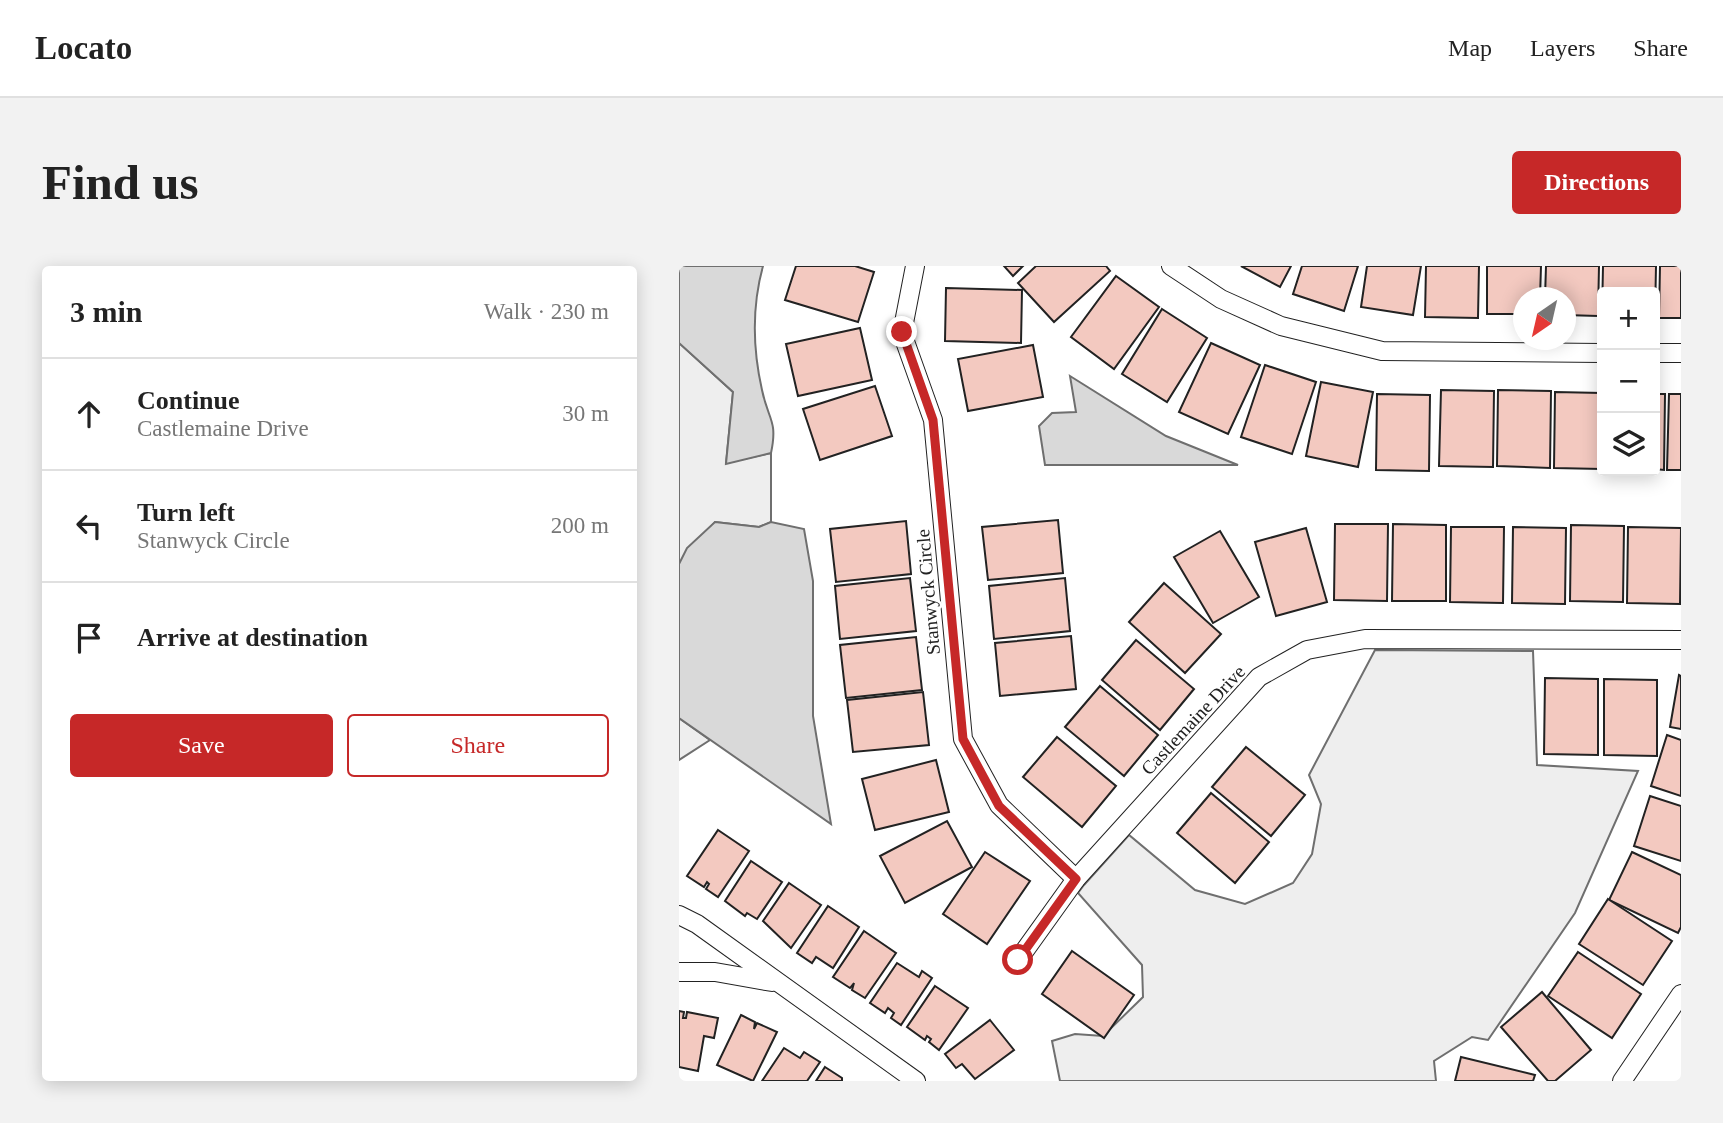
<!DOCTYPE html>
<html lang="en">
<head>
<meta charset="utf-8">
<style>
	:root { --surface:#fff; --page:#f2f2f2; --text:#222; --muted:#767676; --line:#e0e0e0; --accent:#c62828 }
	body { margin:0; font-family:Georgia,serif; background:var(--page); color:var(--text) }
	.controls { position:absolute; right:21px; top:21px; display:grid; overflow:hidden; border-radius:7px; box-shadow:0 4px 18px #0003 }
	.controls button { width:63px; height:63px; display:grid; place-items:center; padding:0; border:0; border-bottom:2px solid var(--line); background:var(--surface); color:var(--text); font:35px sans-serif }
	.compass { position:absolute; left:834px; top:21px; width:63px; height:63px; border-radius:50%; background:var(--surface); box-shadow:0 4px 18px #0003; rotate:214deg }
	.stop { position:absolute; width:21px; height:21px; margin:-16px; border:5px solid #c62828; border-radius:50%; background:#fff }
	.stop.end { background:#c62828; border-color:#fff; box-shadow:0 2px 7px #0008 }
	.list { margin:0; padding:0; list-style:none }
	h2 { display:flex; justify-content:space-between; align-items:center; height:91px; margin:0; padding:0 28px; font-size:30px }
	h2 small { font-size:23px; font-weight:400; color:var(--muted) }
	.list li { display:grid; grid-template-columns:46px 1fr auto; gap:21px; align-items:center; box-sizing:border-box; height:112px; padding:0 28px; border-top:2px solid var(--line) }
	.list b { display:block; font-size:26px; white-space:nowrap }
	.list p { margin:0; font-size:23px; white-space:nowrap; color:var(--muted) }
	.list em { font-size:23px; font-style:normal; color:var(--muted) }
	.actions { display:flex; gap:14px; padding:21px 28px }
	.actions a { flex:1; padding:16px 0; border:2px solid var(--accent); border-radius:7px; text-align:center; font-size:24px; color:var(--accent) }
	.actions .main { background:var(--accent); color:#fff }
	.icon { flex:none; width:38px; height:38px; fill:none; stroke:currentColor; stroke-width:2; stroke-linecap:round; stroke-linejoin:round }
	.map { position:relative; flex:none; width:1002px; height:815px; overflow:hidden; border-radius:7px }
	header { display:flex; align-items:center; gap:42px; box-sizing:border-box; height:98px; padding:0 35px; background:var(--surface); border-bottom:2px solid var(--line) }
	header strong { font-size:33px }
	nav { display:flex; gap:38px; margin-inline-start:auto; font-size:24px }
	.intro { display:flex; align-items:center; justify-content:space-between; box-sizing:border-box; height:168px; padding:0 42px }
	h1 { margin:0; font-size:49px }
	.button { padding:18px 32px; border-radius:7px; background:var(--accent); color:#fff; font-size:24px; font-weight:700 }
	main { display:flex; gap:42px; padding:0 42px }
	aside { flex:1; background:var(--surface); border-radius:7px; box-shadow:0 4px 18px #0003 }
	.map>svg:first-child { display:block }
	.green { fill:#eee; stroke:#6f6f6f; stroke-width:2 }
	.water { fill:#d9d9d9; stroke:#6f6f6f; stroke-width:2 }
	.building { fill:#f3c9c0; stroke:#222; stroke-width:2 }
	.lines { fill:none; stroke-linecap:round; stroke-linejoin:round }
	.minor-casing { stroke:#222; stroke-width:20 }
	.minor { stroke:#fff; stroke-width:18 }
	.route { stroke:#c62828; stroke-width:9 }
	.labels { text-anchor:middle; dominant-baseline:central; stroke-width:5; stroke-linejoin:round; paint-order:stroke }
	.street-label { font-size:19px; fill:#222; stroke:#fff }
</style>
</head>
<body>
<header>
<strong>Locato</strong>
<nav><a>Map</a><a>Layers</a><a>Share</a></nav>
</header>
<div class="intro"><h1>Find us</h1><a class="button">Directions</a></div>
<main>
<aside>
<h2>3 min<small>Walk · 230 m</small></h2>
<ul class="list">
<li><svg class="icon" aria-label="ahead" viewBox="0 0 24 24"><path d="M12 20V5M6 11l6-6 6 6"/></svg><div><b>Continue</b><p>Castlemaine Drive</p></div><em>30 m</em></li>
<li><svg class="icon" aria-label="left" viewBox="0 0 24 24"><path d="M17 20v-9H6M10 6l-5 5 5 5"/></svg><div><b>Turn left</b><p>Stanwyck Circle</p></div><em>200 m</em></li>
<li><svg class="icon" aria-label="arrive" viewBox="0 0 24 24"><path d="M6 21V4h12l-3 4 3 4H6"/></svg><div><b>Arrive at destination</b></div></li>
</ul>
<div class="actions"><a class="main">Save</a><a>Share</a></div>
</aside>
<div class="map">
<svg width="1002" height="815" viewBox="0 0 1002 815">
	<rect width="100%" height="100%" fill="#fff"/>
	<!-- green -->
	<g class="green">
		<path d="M0 77 54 126 47 197 92 187V256L80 261 36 256 0 298Z"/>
		<path d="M696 384 854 385 858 499 959 505 896 647 809 774 793 771 755 795 757 815H381L373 775 396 768 424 770 464 731 463 699 399 627 405 619 450 569 516 624 566 638 614 617 633 588 642 538 630 509Z"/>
		<path d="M0 452 31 474 0 494Z"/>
	</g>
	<!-- water -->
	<g class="water">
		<path d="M0 0H84C73 40 74 84 83 124 89 154 99 154 92 187L47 198 54 126 0 77Z"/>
		<path d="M391 110 487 170 559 199H366L360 160 373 147 397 146Z"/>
		<path d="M36 256 80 261 92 256 125 263 134 315V450L152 558 0 452V298L8 282Z"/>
	</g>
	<!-- building -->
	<g class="building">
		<path d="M117 0H176L195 6 179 56 106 34Z"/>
		<path d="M325 0H344L334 10Z"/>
		<path d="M357 0H427L431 5 375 56 339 17Z"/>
		<path d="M562 0H612L601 21Z"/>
		<path d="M623 0H679L665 45 614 28Z"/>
		<path d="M688 0H742L734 49 682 41Z"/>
		<path d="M747 0H800L799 52 746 51Z"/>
		<path d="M808 0H862L861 32H844V48H808Z"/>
		<path d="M867 0H920L919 50 886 49V32H866Z"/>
		<path d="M924 0H977L976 51V26H923V50Z"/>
		<path d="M981 0H1002V52H980Z"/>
		<path d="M437 10 480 41 435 103 392 71Z"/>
		<path d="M267 22 343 24 342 77 266 75Z"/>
		<path d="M483 43 528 72 488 136 443 108Z"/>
		<path d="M181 62 193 114 119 130 107 78Z"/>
		<path d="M532 77 581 99 549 168 500 146Z"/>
		<path d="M354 79 364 131 289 145 279 93Z"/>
		<path d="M586 99 637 116 613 188 562 171Z"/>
		<path d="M642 116 694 126 679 201 627 190Z"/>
		<path d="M196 120 213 170 141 194 124 143Z"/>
		<path d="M762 124 815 125 814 201 760 200Z"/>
		<path d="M819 124 872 125 871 202 818 200Z"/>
		<path d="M876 126 923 127V203L875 202Z"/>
		<path d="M698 128 751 129 750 205 697 204Z"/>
		<path d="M976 128H986L985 204 976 203Z"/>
		<path d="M990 128H1002V204H988Z"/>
		<path d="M379 254 384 307 309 314 303 261Z"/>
		<path d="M227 255 232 308 157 316 151 263Z"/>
		<path d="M656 258H709L708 335 655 334Z"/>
		<path d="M714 258 767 259V335H713Z"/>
		<path d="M892 259 945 260 944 336 891 335Z"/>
		<path d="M772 261H825L824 337 771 336Z"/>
		<path d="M834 261 887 262 886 338 833 337Z"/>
		<path d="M949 261 1002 262 1001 338 948 337Z"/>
		<path d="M627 262 648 336 597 350 576 276Z"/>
		<path d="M541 265 580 331 534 357 495 291Z"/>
		<path d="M231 312 237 365 161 373 156 320Z"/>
		<path d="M386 312 391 365 315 373 310 320Z"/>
		<path d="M485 317 542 368 506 407 450 356Z"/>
		<path d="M392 370 397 423 321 430 316 377Z"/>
		<path d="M237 371 243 424 167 432 161 379Z"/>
		<path d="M457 374 515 423 481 464 423 414Z"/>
		<path d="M1000 409 1002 410V463L991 461Z"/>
		<path d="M866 412 919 413V489L865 488Z"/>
		<path d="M925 413 978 414V490L925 489Z"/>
		<path d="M421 420 479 469 445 510 386 461Z"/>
		<path d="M244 426 250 479 174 486 168 434Z"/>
		<path d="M988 469 1002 474V530L972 520Z"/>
		<path d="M378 471 437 520 403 561 344 511Z"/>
		<path d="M567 481 626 529 592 570 533 521Z"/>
		<path d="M257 494 270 546 196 564 183 513Z"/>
		<path d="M532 527 590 576 556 617 498 567Z"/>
		<path d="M971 530 1002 540V595L955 580Z"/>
		<path d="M268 555 293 601 226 637 201 590Z"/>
		<path d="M39 564 70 585 39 631 27 623 30 618 28 616 25 621 8 610Z"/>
		<path d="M306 586 351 615 308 678 264 648Z"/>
		<path d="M953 586 1002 609V661L999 667 930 634Z"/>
		<path d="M72 595 103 616 78 653 68 647 66 650 46 635Z"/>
		<path d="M110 617 142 639 112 682 84 655Z"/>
		<path d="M929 633 993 675 964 719 900 678Z"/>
		<path d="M149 640 180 661 154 702 137 691 133 697 118 687Z"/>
		<path d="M185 665 217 687 186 732 173 724 175 717 171 722 154 711Z"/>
		<path d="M393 685 455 729 425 772 363 728Z"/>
		<path d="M899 686 962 728 933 772 869 730Z"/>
		<path d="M218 697 240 711 243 705 253 712 222 759 212 752 215 747 209 742 206 747 191 737Z"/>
		<path d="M256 720 289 742 260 784 250 776 252 773 248 770 246 774 228 761Z"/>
		<path d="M863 726 912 784 876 815H869L822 761Z"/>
		<path d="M0 745 5 746 4 752H7L8 746 39 752 35 772 25 770 19 805 0 801Z"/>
		<path d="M62 749 76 756 75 763 78 757 98 766 74 815 38 799Z"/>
		<path d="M311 754 335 784 296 813 283 798 277 802 266 788Z"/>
		<path d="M105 782 121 792 125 786 141 796 128 815H83Z"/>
		<path d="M782 791 856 809 854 815H776Z"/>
		<path d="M146 801 163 812V815H137Z"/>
	</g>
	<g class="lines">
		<defs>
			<g id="minor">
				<path d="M236 0 223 67 254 154 284 473 320 539 397 613"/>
				<path d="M492 0 542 33 602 60 703 85 923 87"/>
				<path d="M976 87H1002"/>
				<path d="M0 649 18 658 237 815"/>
				<path d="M339 694 397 613 580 411 628 384 686 373 1002 374"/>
				<path d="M0 706H36L93 716"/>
				<path d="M943 815 1002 728"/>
			</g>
		</defs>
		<!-- minor casing -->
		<use href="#minor" class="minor-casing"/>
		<!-- minor -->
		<use href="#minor" class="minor"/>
	</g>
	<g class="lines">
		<!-- route -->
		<path class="route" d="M223 66 254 154 284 473 320 540 397 613 339 694"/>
	</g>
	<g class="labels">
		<!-- street labels -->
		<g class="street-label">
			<text transform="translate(249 326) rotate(-95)">Stanwyck Circle</text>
			<text transform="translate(514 454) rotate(-47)">Castlemaine Drive</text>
		</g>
	</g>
</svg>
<div class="controls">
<button>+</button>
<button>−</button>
<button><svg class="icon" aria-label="layers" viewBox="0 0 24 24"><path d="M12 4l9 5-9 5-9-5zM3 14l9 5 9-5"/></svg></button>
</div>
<svg class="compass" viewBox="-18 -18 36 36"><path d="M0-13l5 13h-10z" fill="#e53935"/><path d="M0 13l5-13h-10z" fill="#767676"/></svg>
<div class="stop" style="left:339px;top:694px"></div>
<div class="stop end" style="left:223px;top:66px"></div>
</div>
</main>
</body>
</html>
